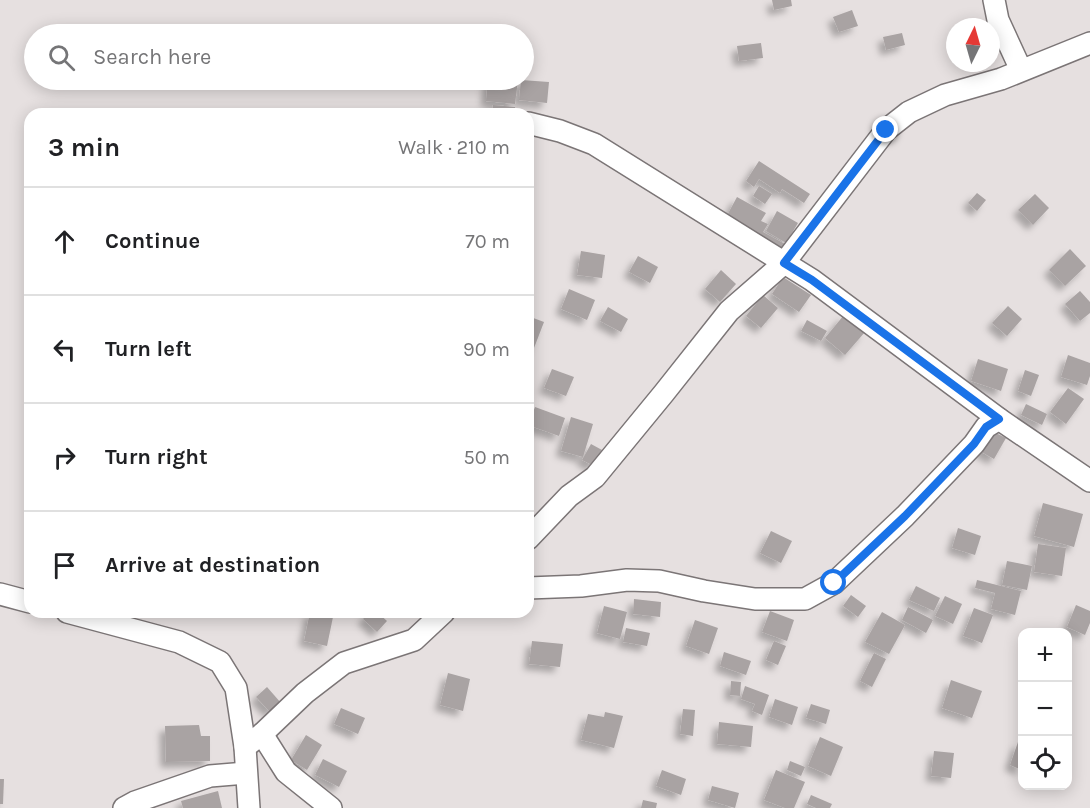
<!DOCTYPE html>
<html lang="en">
<head>
<meta charset="utf-8">
<style>
	:root { --surface:#fff; --page:#f6f6f6; --text:#202124; --muted:#757577; --line:#e0e0e0 }
	body { margin:0; font-family:Karla,sans-serif; background:var(--page); color:var(--text) }
	.controls { position:absolute; right:18px; bottom:18px; display:grid; overflow:hidden; border-radius:12px; box-shadow:0 3px 15px #0003 }
	.controls button { width:54px; height:54px; display:grid; place-items:center; padding:0; border:0; border-bottom:2px solid var(--line); background:var(--surface); color:var(--text); font:30px sans-serif }
	.compass { position:absolute; left:946px; top:18px; width:54px; height:54px; border-radius:50%; background:var(--surface); box-shadow:0 3px 15px #0003; rotate:5deg }
	.stop { position:absolute; width:18px; height:18px; margin:-14px; border:4px solid #1a73e8; border-radius:50%; background:#fff }
	.stop.end { background:#1a73e8; border-color:#fff; box-shadow:0 2px 6px #0008 }
	.list { margin:0; padding:0; list-style:none }
	h2 { display:flex; justify-content:space-between; align-items:center; height:78px; margin:0; padding:0 24px; font-size:26px }
	h2 small { font-size:20px; font-weight:400; color:var(--muted) }
	.list li { display:grid; grid-template-columns:39px 1fr auto; gap:18px; align-items:center; box-sizing:border-box; height:108px; padding:0 24px; border-top:2px solid var(--line) }
	.list b { display:block; font-size:22px; white-space:nowrap }
	.list em { font-size:20px; font-style:normal; color:var(--muted) }
	.icon { flex:none; width:33px; height:33px; fill:none; stroke:currentColor; stroke-width:2; stroke-linecap:round; stroke-linejoin:round }
	.map { position:relative; flex:none; width:1090px; height:808px; overflow:hidden }
	.search { position:absolute; background:var(--surface); box-shadow:0 3px 15px #0003; left:24px; top:24px; width:510px; height:66px; display:flex; align-items:center; gap:15px; box-sizing:border-box; padding:0 21px; border-radius:33px; color:var(--muted); font-size:22px }
	.panel { position:absolute; background:var(--surface); box-shadow:0 3px 15px #0003; left:24px; top:108px; width:510px; height:510px; border-radius:18px }
	.map>svg:first-child { display:block }
	.building { fill:#a9a3a3; filter:url(#shadow) }
	.lines { fill:none; stroke-linecap:round; stroke-linejoin:round }
	.minor-casing { stroke:#7b7576; stroke-width:24 }
	.minor { stroke:#fff; stroke-width:21 }
	.route { stroke:#1a73e8; stroke-width:8 }
</style>
</head>
<body>
<div class="map">
<svg width="1090" height="808" viewBox="0 0 1090 808">
	<defs>
		<filter id="shadow"><feDropShadow dx="-5.5" dy="5.5" stdDeviation="3" flood-color="#0004"/></filter>
	</defs>
	<rect width="100%" height="100%" fill="#e6e0e0"/>
	<!-- building -->
	<g class="building">
		<path d="M772 0H791L792 6 774 10Z"/>
		<path d="M852 10 858 26 839 32 833 17Z"/>
		<path d="M902 33 905 45 886 50 883 37Z"/>
		<path d="M761 43 763 58 739 61 737 46Z"/>
		<path d="M488 80H518L515 104 486 101Z"/>
		<path d="M521 80 549 82 547 103 519 100Z"/>
		<path d="M493 105 515 107V114H492Z"/>
		<path d="M759 161 810 194 804 203 782 189 780 193 759 179 754 187 746 181Z"/>
		<path d="M759 186 772 194 765 204 753 196Z"/>
		<path d="M977 193 986 200 977 211 968 203Z"/>
		<path d="M1035 194 1049 208 1033 225 1018 210Z"/>
		<path d="M737 197 766 213 761 221 768 224 763 232 785 244 779 255 724 221Z"/>
		<path d="M777 211 798 223 786 243 766 231Z"/>
		<path d="M1070 249 1086 266 1065 286 1049 270Z"/>
		<path d="M581 251 605 255 602 278 577 275Z"/>
		<path d="M638 256 658 267 650 283 629 272Z"/>
		<path d="M721 270 736 284 720 302 705 289Z"/>
		<path d="M783 277 811 295 799 312 772 294Z"/>
		<path d="M569 289 595 300 587 320 561 309Z"/>
		<path d="M1080 291 1090 302V313L1080 321 1065 304Z"/>
		<path d="M763 295 778 308 761 328 746 316Z"/>
		<path d="M1008 306 1022 319 1007 336 992 323Z"/>
		<path d="M608 307 628 319 621 332 600 321Z"/>
		<path d="M844 315 865 332 845 355 825 338Z"/>
		<path d="M528 316 544 322 534 348 528 345Z"/>
		<path d="M807 320 827 331 821 341 801 331Z"/>
		<path d="M1068 355 1090 363V376L1087 385 1061 377Z"/>
		<path d="M978 359 1008 369 1001 391 971 381Z"/>
		<path d="M552 369 574 377 566 396 544 388Z"/>
		<path d="M1025 370 1039 375 1031 396 1018 391Z"/>
		<path d="M1068 388 1084 399 1066 424 1050 412Z"/>
		<path d="M1026 404 1047 414 1042 425 1021 415Z"/>
		<path d="M535 407 565 418 559 436 528 425Z"/>
		<path d="M571 417 593 424 583 457 561 451Z"/>
		<path d="M990 430 1006 438 994 459 978 450Z"/>
		<path d="M591 444 602 450 594 466 582 460Z"/>
		<path d="M1043 503 1083 514 1074 547 1034 536Z"/>
		<path d="M958 528 981 536 975 555 952 548Z"/>
		<path d="M771 531 792 541 781 563 760 553Z"/>
		<path d="M1038 544 1066 548 1062 576 1034 572Z"/>
		<path d="M1007 561 1032 566 1027 590 1002 585Z"/>
		<path d="M977 580 1021 591 1015 615 991 609 995 593 975 588Z"/>
		<path d="M916 586 940 598 934 611 909 600Z"/>
		<path d="M851 595 866 606 858 617 843 606Z"/>
		<path d="M945 596 962 604 953 624 935 616Z"/>
		<path d="M634 599 661 602 660 617 633 614Z"/>
		<path d="M1076 605 1090 611V623L1085 635 1067 627Z"/>
		<path d="M604 606 627 612 620 639 597 633Z"/>
		<path d="M908 607 933 620 926 633 902 620Z"/>
		<path d="M974 608 993 615 982 643 963 636Z"/>
		<path d="M770 611 794 620 787 641 762 632Z"/>
		<path d="M310 612 333 617 327 646 304 641Z"/>
		<path d="M369 612H377L387 621 377 632 363 619Z"/>
		<path d="M882 612 905 625 889 654 865 642Z"/>
		<path d="M695 620 718 628 709 654 686 646Z"/>
		<path d="M626 628 650 633 647 646 623 642Z"/>
		<path d="M532 641 563 644 560 667 529 664Z"/>
		<path d="M774 641 786 646 778 665 766 660Z"/>
		<path d="M724 652 751 661 746 675 720 666Z"/>
		<path d="M874 653 886 659 872 687 860 681Z"/>
		<path d="M448 673 470 679 463 711 440 705Z"/>
		<path d="M951 680 982 691 972 718 942 708Z"/>
		<path d="M731 681 741 682 740 696 730 695Z"/>
		<path d="M745 686 769 695 762 715 752 711 755 704 741 699Z"/>
		<path d="M267 687 281 703 270 712 256 697Z"/>
		<path d="M775 699 798 707 792 725 769 717Z"/>
		<path d="M811 704 830 710 826 724 806 718Z"/>
		<path d="M341 708 365 718 358 734 334 724Z"/>
		<path d="M683 709 695 710 693 736 680 734Z"/>
		<path d="M605 712 623 716 614 748 581 740 588 714 604 717Z"/>
		<path d="M719 722 753 726 751 747 717 744Z"/>
		<path d="M199 725 201 736H210V761L166 762 165 726Z"/>
		<path d="M306 735 322 745 307 770 291 760Z"/>
		<path d="M820 737 843 747 831 776 808 766Z"/>
		<path d="M1018 742 1022 744V770L1010 765Z"/>
		<path d="M934 751 954 753 951 778 931 776Z"/>
		<path d="M323 759 347 771 339 787 315 775Z"/>
		<path d="M790 761 805 767 801 776 787 770Z"/>
		<path d="M662 770 686 779 681 795 656 786Z"/>
		<path d="M776 770 805 782 794 808H785L764 800Z"/>
		<path d="M0 779H4L3 804H0Z"/>
		<path d="M712 786 739 793 735 808 708 800Z"/>
		<path d="M218 791 222 808H183L181 801Z"/>
		<path d="M811 795 832 804 830 808H816L807 804Z"/>
		<path d="M643 800 657 803 656 808H641Z"/>
	</g>
	<g class="lines">
		<defs>
			<g id="minor">
				<path d="M994 0 998 20 1021 70"/>
				<path d="M528 123 560 131 594 144 812 280 999 419 1090 481"/>
				<path d="M528 539 569 496 595 477 664 393 729 311 784 263 886 130 909 112 945 95 1001 79 1090 43"/>
				<path d="M528 588 581 586 627 580 659 581 704 591 755 599H805L834 583 905 516 974 444 986 427 999 419"/>
				<path d="M0 594 30 602"/>
				<path d="M67 612 179 642 220 662 236 688 245 747 249 808"/>
				<path d="M262 734 286 772 331 808"/>
				<path d="M245 747 262 734 305 693 344 663 414 640 444 612"/>
				<path d="M124 808 135 802 210 776 246 773"/>
			</g>
		</defs>
		<!-- minor casing -->
		<use href="#minor" class="minor-casing"/>
		<!-- minor -->
		<use href="#minor" class="minor"/>
	</g>
	<g class="lines">
		<!-- route -->
		<path class="route" d="M834 583 905 516 974 444 986 427 999 419 812 280 784 263 886 130"/>
	</g>
</svg>
<div class="controls">
<button>+</button>
<button>−</button>
<button><svg class="icon" aria-label="locate" viewBox="0 0 24 24"><circle cx="12" cy="12" r="6"/><path d="M12 2v4M12 18v4M2 12h4M18 12h4"/></svg></button>
</div>
<svg class="compass" viewBox="-18 -18 36 36"><path d="M0-13l5 13h-10z" fill="#e53935"/><path d="M0 13l5-13h-10z" fill="#757577"/></svg>
<div class="stop" style="left:834px;top:583px"></div>
<div class="stop end" style="left:886px;top:130px"></div>
<div class="search"><svg class="icon" aria-label="search" viewBox="0 0 24 24"><circle cx="10" cy="10" r="6"/><path d="M15 15l6 6"/></svg>Search here</div>
<section class="panel">
<h2>3 min<small>Walk · 210 m</small></h2>
<ul class="list">
<li><svg class="icon" aria-label="ahead" viewBox="0 0 24 24"><path d="M12 20V5M6 11l6-6 6 6"/></svg><div><b>Continue</b></div><em>70 m</em></li>
<li><svg class="icon" aria-label="left" viewBox="0 0 24 24"><path d="M17 20v-9H6M10 6l-5 5 5 5"/></svg><div><b>Turn left</b></div><em>90 m</em></li>
<li><svg class="icon" aria-label="right" viewBox="0 0 24 24"><path d="M7 20v-9h11M14 6l5 5-5 5"/></svg><div><b>Turn right</b></div><em>50 m</em></li>
<li><svg class="icon" aria-label="arrive" viewBox="0 0 24 24"><path d="M6 21V4h12l-3 4 3 4H6"/></svg><div><b>Arrive at destination</b></div></li>
</ul>
</section>
</div>
</body>
</html>
